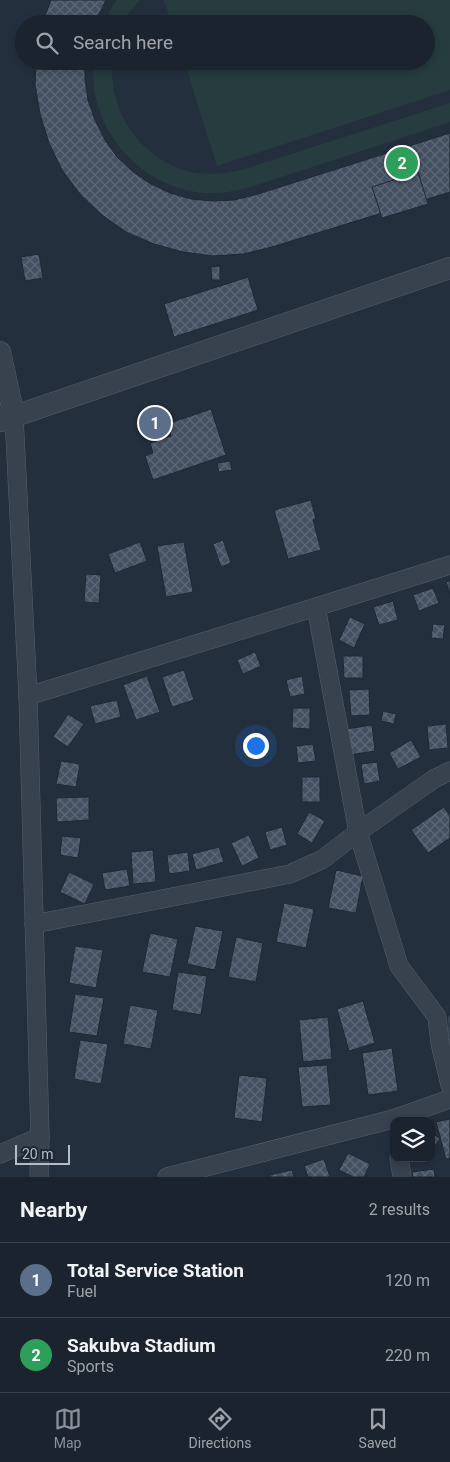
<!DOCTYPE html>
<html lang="en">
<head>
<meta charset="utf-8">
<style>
	:root { --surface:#1b232e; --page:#242b36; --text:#f1f3f6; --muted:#a0a4aa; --line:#39404a; --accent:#8c9099 }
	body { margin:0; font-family:Roboto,sans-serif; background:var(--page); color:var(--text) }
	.controls { position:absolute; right:15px; bottom:15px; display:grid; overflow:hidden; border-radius:10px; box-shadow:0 2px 8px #0003 }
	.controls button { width:45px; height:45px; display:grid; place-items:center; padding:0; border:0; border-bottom:1px solid var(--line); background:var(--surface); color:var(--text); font:25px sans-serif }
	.scale { position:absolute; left:15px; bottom:12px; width:55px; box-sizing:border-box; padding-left:5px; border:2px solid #b4bcc9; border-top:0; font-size:14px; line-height:18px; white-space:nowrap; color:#b4bcc9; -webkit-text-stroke:4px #1d2633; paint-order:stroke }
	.you { position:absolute; left:255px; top:745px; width:18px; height:18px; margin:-12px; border:4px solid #fff; border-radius:50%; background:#1a73e8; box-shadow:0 0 0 8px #1a73e833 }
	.badge { display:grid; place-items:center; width:32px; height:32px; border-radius:50%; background:var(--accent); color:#fff; font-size:16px; font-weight:700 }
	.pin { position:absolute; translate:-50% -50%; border:2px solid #fff; box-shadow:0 1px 5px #0006 }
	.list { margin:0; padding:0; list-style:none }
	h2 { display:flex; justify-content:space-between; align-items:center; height:65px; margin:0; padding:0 20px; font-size:21px }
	h2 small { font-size:16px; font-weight:400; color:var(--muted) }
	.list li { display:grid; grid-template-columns:32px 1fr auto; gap:15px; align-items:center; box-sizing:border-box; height:75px; padding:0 20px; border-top:1px solid var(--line) }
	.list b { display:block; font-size:19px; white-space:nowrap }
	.list p { margin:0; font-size:16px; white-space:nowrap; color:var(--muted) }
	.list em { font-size:16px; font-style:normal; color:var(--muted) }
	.icon { flex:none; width:28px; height:28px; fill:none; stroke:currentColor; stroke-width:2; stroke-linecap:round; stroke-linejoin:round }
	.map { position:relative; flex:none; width:450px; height:1177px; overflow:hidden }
	.search { position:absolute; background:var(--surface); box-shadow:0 2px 8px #0003; left:15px; right:15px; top:15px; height:55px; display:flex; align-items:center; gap:12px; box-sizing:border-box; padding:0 18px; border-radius:28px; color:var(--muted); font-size:19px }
	.sheet { height:215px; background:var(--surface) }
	nav { display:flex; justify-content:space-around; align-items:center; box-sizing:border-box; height:70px; border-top:1px solid var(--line); background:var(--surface); font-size:14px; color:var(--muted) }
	nav a { display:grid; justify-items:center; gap:2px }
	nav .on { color:var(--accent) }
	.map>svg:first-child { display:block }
	.pitch { fill:#263c3f }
	.building { fill:url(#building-cross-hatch); stroke:#1f2835 }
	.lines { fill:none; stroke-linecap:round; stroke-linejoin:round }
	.minor-casing { stroke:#565f6c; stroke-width:19 }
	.tertiary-casing { stroke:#565f6c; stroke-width:22 }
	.minor { stroke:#38414e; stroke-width:18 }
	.tertiary { stroke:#38414e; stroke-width:21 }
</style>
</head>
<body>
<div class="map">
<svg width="450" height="1177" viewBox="0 0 450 1177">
	<defs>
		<pattern id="building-cross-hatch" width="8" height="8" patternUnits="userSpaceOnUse" patternTransform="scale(1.25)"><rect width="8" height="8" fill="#455162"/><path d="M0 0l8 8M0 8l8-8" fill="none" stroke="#5d6877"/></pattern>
	</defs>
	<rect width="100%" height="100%" fill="#242f3e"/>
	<!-- pitch -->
	<g class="pitch">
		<path d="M116 0H140L129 13 124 24H103Z"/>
		<path d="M164 0H450V90L217 166 184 61H426V24H172Z"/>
		<path d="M93 61H112C112 73 112 84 115 95 124 134 156 166 196 173 213 175 229 173 245 169L450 103V122L251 187C238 190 226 193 213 193 158 194 109 152 96 99 93 87 93 74 93 61Z"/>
	</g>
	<!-- building -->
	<g class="building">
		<path d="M51 0H106L94 24H42Z"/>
		<path d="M36 61H85V79L88 100 95 120 105 140 117 157 133 172 151 184 170 193 191 199 213 201 234 200 255 195 450 133V192L272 247 243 254 213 256 183 252 154 244 126 232 102 215 80 194 62 170 49 143 40 114 35 84Z"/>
		<path d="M418 172 428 204 382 218 372 187Z"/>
		<path d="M39 254 43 278 25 281 21 257Z"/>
		<path d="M220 266V280H212L211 267Z"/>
		<path d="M248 277 258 310 174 337 164 304Z"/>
		<path d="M211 409 226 455 153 480 145 456 153 453 150 443 171 436 167 424Z"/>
		<path d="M230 461 232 470 219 472 217 463Z"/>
		<path d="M311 500 316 519 313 520 321 550 288 559 274 510Z"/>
		<path d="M223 540 231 563 221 567 213 544Z"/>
		<path d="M140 542 147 561 115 573 108 554Z"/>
		<path d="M184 542 193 592 166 597 157 546Z"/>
		<path d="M86 574 101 575 99 603 84 602Z"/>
		<path d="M450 581V594L446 582Z"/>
		<path d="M433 588 439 603 419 611 413 595Z"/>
		<path d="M393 601 398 620 379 625 373 607Z"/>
		<path d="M350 617 365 624 354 648 339 640Z"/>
		<path d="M433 624 445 625 443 639 431 638Z"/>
		<path d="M255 652 261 666 243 674 237 660Z"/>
		<path d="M343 656H363V678H344Z"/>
		<path d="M184 670 194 700 172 707 162 677Z"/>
		<path d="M147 676 160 712 136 720 123 685Z"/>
		<path d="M302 676 305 694 290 697 286 680Z"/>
		<path d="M369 689 370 715 351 716 349 690Z"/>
		<path d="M117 700 121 717 95 724 90 706Z"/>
		<path d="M293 708H310V729L292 728Z"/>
		<path d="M383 711 396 714 394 724 381 721Z"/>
		<path d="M68 714 84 724 68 747 53 737Z"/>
		<path d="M446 724 448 748 429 750 427 726Z"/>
		<path d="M372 725 375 751 349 755 346 729Z"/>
		<path d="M411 740 421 757 398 769 389 753Z"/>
		<path d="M313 744 316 761 298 763 296 746Z"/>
		<path d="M61 761 80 764 76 787 56 784Z"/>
		<path d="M377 762 380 781 364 784 361 764Z"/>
		<rect x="302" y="777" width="18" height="25"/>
		<path d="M89 797V820L57 822 56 798Z"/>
		<path d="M444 807 450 816V838L428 853 411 830Z"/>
		<path d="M309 812 325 821 312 843 297 834Z"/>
		<path d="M282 827 287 845 270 850 265 832Z"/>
		<path d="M249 835 259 858 242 866 231 843Z"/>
		<path d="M62 836 81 838 78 858 60 855Z"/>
		<path d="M219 847 224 862 196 870 192 854Z"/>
		<path d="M153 850 156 882 133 884 131 852Z"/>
		<path d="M188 852 190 871 169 874 167 855Z"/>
		<path d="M127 869 130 886 105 890 102 873Z"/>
		<path d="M336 870 363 876 356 913 328 908Z"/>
		<path d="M69 872 94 884 85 904 60 892Z"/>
		<path d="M284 903 314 909 306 948 276 942Z"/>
		<path d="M195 926 223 931 215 970 187 964Z"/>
		<path d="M150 933 178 939 170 977 142 972Z"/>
		<path d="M236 937 263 943 256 982 228 977Z"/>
		<path d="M75 946 103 950 96 988 69 983Z"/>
		<path d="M178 972 207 976 201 1015 172 1010Z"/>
		<path d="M75 994 104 998 97 1036 69 1032Z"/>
		<path d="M363 1001 375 1043 349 1051 337 1009Z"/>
		<path d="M130 1005 158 1010 151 1049 123 1044Z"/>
		<rect x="448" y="1015" width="2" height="34"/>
		<path d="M328 1017 332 1059 303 1062 299 1020Z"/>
		<path d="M80 1040 108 1044 101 1084 74 1079Z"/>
		<path d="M392 1048 398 1091 368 1095 362 1053Z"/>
		<path d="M327 1065 331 1105 302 1107 298 1067Z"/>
		<path d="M239 1075 267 1078 262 1122 234 1118Z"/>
		<path d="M450 1119V1158L446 1159 436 1122Z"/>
		<path d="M431 1132 440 1139 431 1151Z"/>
		<path d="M348 1153 370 1164 364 1177H353L339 1170Z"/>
		<path d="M324 1159 330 1177H308L304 1166Z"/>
		<path d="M434 1169 435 1177H413L412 1172Z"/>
		<path d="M292 1170 294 1177H270V1175Z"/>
	</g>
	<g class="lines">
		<defs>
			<g id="minor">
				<path d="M14 416 28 696 40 1137 39 1177"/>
				<path d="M316 607 358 832 399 966 437 1017 440 1043 450 1085"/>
				<path d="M28 696 316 607 450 565"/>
				<path d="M34 924 290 874 323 859 358 832 434 779 450 771"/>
				<path d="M0 1154 40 1137"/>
				<path d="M399 1158 402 1177"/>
				<path d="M167 1177 393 1119 450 1099"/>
			</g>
			<g id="tertiary">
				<path d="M0 352 14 416"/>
				<path d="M0 421 450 268"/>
			</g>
		</defs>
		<!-- minor casing -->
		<use href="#minor" class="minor-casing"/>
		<!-- tertiary casing -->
		<use href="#tertiary" class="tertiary-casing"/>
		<!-- minor -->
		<use href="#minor" class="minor"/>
		<!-- tertiary -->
		<use href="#tertiary" class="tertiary"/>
	</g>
</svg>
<div class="controls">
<button><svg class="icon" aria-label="layers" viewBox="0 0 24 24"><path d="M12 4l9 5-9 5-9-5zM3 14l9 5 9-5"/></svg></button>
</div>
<div class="scale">20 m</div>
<div class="you"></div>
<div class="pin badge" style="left:155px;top:423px;background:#5c6f8a">1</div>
<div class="pin badge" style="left:402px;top:163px;background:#2e9e5b">2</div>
<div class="search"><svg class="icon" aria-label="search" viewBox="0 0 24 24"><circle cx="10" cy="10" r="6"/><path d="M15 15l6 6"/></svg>Search here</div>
</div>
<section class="sheet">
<h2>Nearby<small>2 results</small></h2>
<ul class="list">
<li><span class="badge" style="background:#5c6f8a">1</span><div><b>Total Service Station</b><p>Fuel</p></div><em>120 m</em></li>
<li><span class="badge" style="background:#2e9e5b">2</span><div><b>Sakubva Stadium</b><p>Sports</p></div><em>220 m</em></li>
</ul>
</section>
<nav>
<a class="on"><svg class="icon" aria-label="map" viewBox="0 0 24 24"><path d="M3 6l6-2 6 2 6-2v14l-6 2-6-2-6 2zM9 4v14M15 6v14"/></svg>Map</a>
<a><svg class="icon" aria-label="directions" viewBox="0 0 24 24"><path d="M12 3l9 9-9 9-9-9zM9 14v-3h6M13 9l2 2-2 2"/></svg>Directions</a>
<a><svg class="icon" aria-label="saved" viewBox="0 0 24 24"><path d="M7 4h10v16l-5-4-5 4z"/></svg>Saved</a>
</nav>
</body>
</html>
